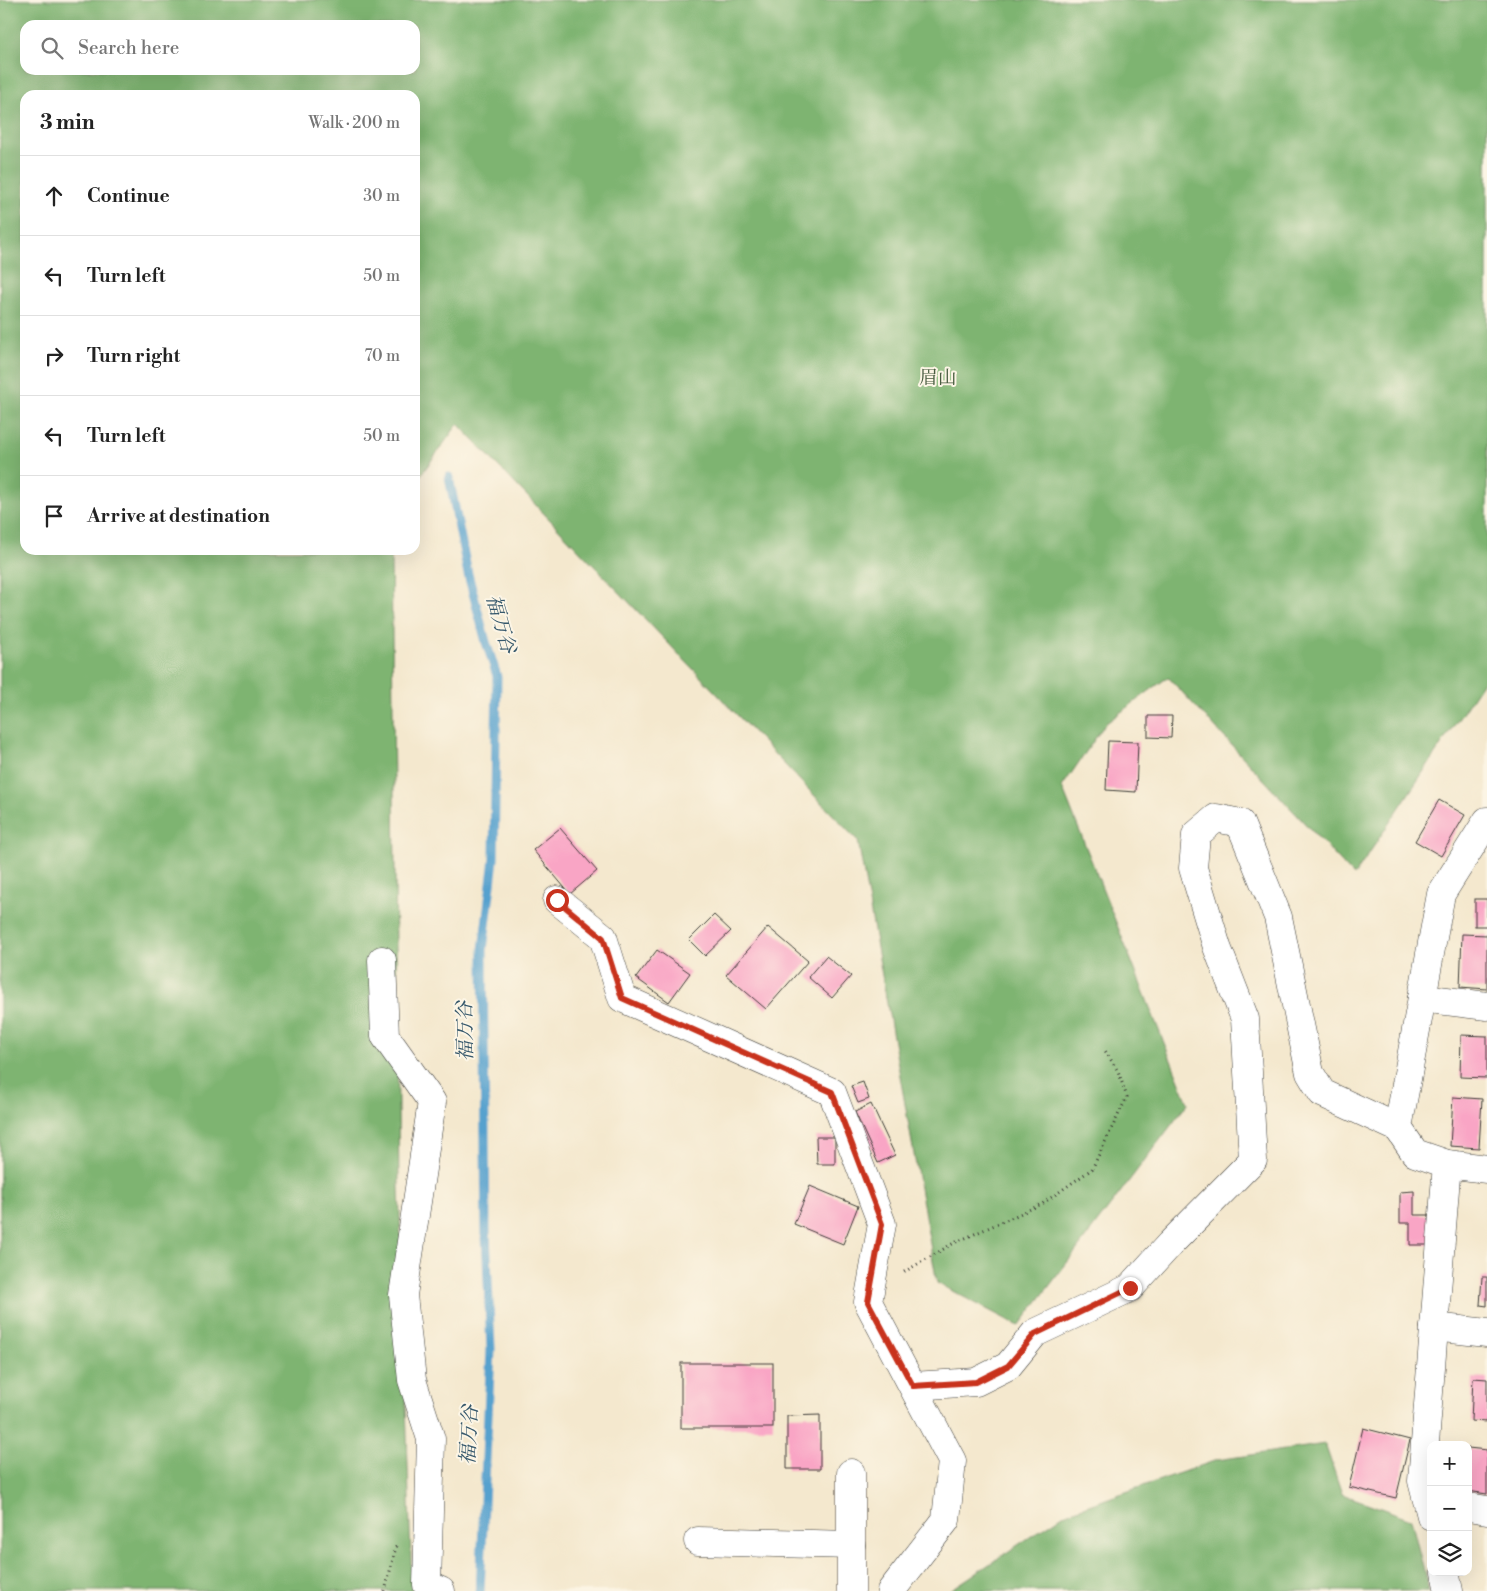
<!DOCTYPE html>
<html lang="en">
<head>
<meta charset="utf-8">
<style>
	:root { --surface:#fff; --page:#f2f2f2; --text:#222; --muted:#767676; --line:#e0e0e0 }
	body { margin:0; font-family:"Libre Bodoni","Noto Serif JP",serif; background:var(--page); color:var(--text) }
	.controls { position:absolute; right:15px; bottom:15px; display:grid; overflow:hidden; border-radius:10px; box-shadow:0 5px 20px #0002 }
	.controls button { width:45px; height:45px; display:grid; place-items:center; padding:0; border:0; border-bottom:1px solid var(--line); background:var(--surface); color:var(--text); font:25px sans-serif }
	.stop { position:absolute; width:15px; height:15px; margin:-11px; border:4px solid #c8321e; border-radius:50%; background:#fff }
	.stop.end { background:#c8321e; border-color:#fff; box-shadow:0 1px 5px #0008 }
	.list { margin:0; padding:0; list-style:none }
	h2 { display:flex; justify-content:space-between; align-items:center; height:65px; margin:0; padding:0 20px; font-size:21px }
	h2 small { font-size:16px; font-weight:400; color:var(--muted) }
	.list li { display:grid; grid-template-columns:32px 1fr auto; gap:15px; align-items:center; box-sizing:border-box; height:80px; padding:0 20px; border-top:1px solid var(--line) }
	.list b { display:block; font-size:19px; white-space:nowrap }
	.list em { font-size:16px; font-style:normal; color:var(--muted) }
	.icon { flex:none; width:28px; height:28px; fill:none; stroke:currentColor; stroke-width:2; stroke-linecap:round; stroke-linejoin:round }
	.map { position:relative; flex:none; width:1487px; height:1591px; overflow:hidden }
	.search { position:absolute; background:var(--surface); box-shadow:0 5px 20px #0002; left:20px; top:20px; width:400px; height:55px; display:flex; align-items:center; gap:12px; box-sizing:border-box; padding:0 18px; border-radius:15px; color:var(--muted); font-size:19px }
	.panel { position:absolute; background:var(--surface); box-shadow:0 5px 20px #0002; left:20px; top:90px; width:400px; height:465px; border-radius:15px }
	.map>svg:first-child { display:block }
	.forest { fill:#7eb471; stroke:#4d6846; fill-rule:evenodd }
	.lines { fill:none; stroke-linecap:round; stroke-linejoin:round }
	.stream { stroke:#56a1ce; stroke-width:9 }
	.building { fill:#f9a5c5 }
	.minor-casing { stroke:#3c3b37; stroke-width:29 }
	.path { stroke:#3c3b37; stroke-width:3; stroke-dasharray:1 4; stroke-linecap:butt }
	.minor { stroke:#fff; stroke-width:28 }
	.route { stroke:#c8321e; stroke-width:6 }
	.labels { text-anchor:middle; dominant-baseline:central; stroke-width:4; stroke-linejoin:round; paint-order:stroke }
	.park-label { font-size:19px; fill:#495c40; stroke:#fcf5e5 }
	.water-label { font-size:20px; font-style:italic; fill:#36586c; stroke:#fcf5e5 }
</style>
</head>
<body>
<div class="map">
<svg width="1487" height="1591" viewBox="0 0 1487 1591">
	<rect width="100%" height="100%" fill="#fcf5e5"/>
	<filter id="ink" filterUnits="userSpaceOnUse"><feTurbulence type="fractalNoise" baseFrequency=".02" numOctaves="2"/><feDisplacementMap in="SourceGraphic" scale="10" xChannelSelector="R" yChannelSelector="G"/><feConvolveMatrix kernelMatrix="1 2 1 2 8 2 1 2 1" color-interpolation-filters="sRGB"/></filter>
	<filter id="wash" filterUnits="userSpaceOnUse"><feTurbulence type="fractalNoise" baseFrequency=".0096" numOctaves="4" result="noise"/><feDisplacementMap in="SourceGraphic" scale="20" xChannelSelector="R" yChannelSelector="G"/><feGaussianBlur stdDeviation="1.12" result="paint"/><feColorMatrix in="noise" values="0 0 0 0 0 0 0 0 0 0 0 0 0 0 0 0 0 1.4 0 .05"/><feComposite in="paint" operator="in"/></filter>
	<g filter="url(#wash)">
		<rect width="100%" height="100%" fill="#f4e8ce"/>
		<!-- forest -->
		<g class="forest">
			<path d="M0 0H1487V676L1354 876 1168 677 1105 724 1062 787 1188 1103 1019 1326 937 1283 858 841 458 424 415 483V95H25V550H391L399 1185 412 1591H0ZM25 25H415V70H25Z"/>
			<path d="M1325 1444 1342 1494 1411 1519 1429 1591H949L1066 1513 1217 1460Z"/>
		</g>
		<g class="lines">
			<!-- stream -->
			<path class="stream" d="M449 477 468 574 486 642 497 676 494 859 483 950 486 1234 491 1349 480 1591"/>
		</g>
		<g id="blocks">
			<!-- building -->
			<g class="building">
				<path d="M1148 716H1172L1171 738 1148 737Z"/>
				<path d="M1108 741 1138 742 1136 792 1106 790Z"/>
				<path d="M1439 800 1465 815 1441 856 1415 841Z"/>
				<path d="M560 828 597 871 570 894 533 850Z"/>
				<rect x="1475" y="899" width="12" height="27"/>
				<path d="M714 915 731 931 705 956 689 940Z"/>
				<path d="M768 927 808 961 766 1009 726 975Z"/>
				<path d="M1462 934 1487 935V989L1460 987Z"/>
				<path d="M657 950 690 973 669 1002 636 978Z"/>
				<path d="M826 956 851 976 832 998 808 977Z"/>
				<path d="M1461 1035 1487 1036V1078L1460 1077Z"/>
				<path d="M863 1082 869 1099 858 1103 851 1086Z"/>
				<path d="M1453 1097 1482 1099 1479 1148 1450 1146Z"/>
				<path d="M871 1104 895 1155 878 1163 855 1112Z"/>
				<path d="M816 1137H835V1164H817Z"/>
				<path d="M810 1186 858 1206 843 1244 794 1224Z"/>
				<path d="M1414 1191V1215H1433V1245H1410V1223H1400V1192Z"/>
				<path d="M1482 1277H1487V1306L1480 1305Z"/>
				<rect x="681" y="1363" width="92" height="65"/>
				<path d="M1473 1378 1487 1379V1422L1471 1421Z"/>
				<path d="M820 1415V1469H787V1416Z"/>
				<path d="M1363 1428 1410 1440 1396 1498 1349 1487Z"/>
				<path d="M1468 1448 1487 1450V1494L1468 1491Z"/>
			</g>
		</g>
	</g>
	<g filter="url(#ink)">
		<use href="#blocks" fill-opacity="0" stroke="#3c3b37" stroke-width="1"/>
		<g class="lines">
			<defs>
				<g id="minor">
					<path d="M1487 821 1441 894 1398 1128 1415 1153 1447 1164 1487 1169"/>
					<path d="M557 900 603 937 622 998 832 1092 882 1224 868 1302 952 1461 946 1520 891 1591"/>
					<path d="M382 960 385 1036 432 1102 403 1295 412 1380 431 1439 427 1585 441 1591"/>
					<path d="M1422 998 1487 1006"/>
					<path d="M1434 1327 1487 1333"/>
					<path d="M913 1386 976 1382 1008 1366 1035 1333 1130 1288 1170 1244 1253 1160 1245 1019 1217 947 1193 868 1196 835 1216 818 1240 823 1278 917 1310 1073 1322 1093 1398 1128"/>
					<path d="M851 1473V1591"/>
					<path d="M1468 1507 1487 1510"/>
					<path d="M1431 1516 1422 1481 1447 1164"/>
					<path d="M698 1541 851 1545"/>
					<path d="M1445 1572 1449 1591"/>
				</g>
			</defs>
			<!-- minor casing -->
			<use href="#minor" class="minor-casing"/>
			<!-- path -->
			<g class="path">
				<path d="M904 1272 954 1243 1042 1204 1092 1169 1127 1097 1118 1071 1104 1049"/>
				<path d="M385 1591 397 1543"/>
			</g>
			<!-- minor -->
			<use href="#minor" class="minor"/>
		</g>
	</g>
	<g class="lines" filter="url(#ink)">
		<!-- route -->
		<path class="route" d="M557 900 603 938 622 998 832 1092 882 1224 868 1302 913 1386 976 1382 1008 1366 1035 1334 1130 1288"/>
	</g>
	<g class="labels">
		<!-- park labels -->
		<g class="park-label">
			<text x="938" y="378">眉山</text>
		</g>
		<!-- water labels -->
		<g class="water-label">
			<text transform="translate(500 624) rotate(74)">福万谷</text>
			<text transform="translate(466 1031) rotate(-91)">福万谷</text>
			<text transform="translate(470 1435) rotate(-87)">福万谷</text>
		</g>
	</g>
</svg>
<div class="controls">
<button>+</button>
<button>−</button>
<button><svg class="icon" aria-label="layers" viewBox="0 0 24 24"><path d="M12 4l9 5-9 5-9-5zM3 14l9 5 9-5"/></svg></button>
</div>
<div class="stop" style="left:557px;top:900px"></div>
<div class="stop end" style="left:1130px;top:1288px"></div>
<div class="search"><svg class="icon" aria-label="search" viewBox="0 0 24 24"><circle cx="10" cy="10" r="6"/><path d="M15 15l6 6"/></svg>Search here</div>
<section class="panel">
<h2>3 min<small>Walk · 200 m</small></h2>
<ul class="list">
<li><svg class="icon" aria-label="ahead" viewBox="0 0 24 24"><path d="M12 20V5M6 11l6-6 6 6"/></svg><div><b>Continue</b></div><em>30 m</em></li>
<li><svg class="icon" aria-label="left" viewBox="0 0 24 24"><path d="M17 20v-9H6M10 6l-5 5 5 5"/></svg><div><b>Turn left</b></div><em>50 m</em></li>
<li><svg class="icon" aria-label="right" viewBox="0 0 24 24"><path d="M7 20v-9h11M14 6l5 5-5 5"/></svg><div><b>Turn right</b></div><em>70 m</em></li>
<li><svg class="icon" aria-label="left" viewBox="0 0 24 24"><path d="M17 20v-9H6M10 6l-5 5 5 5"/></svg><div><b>Turn left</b></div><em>50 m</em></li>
<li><svg class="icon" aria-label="arrive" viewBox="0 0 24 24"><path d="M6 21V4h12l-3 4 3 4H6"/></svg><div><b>Arrive at destination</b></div></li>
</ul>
</section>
</div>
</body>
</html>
